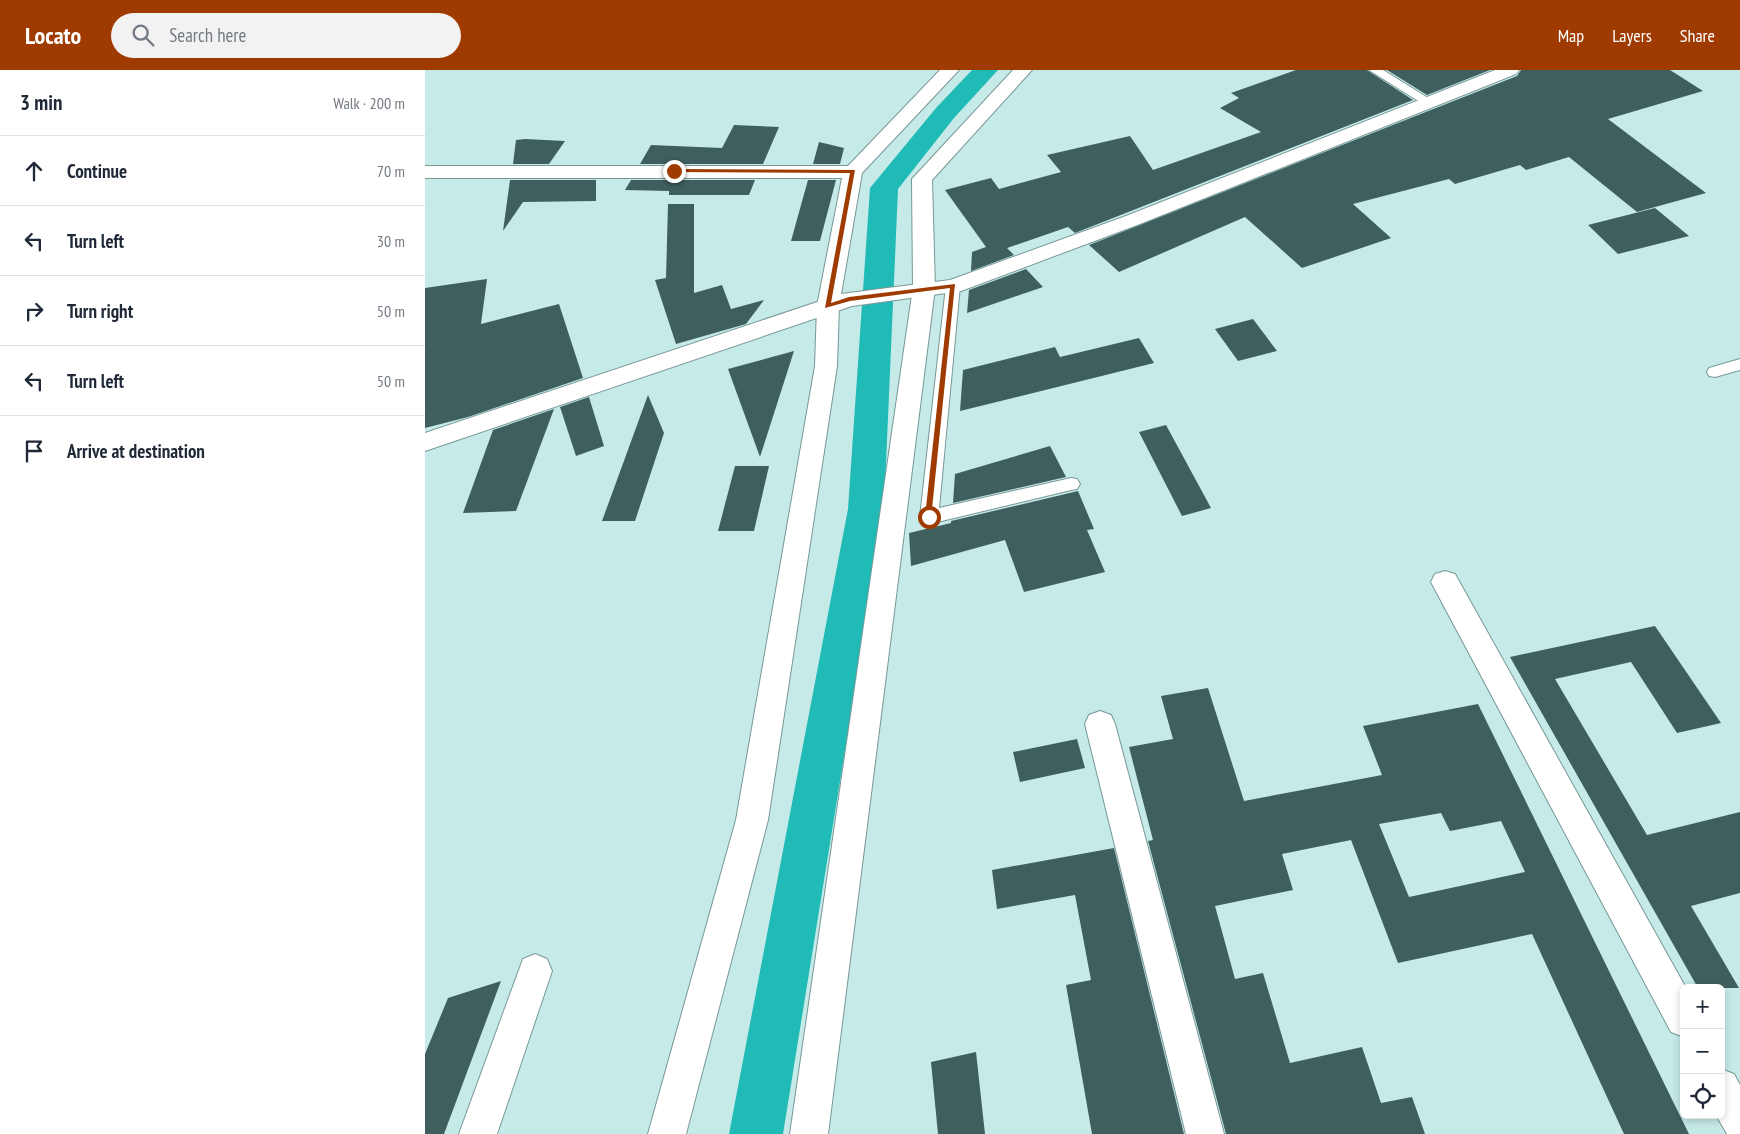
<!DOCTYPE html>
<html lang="en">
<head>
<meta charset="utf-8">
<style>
	:root { --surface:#fff; --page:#f2f2f3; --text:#1f2937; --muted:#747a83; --line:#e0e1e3; --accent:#9f3b01 }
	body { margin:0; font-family:"PT Sans Narrow",sans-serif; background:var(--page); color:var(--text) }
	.controls { position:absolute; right:15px; bottom:15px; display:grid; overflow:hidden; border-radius:8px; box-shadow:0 2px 8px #0003 }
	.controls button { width:45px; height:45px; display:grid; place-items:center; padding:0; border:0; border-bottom:1px solid var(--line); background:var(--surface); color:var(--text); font:25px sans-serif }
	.stop { position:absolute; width:15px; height:15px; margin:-11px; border:4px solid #9f3b01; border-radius:50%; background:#fff }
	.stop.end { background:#9f3b01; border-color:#fff; box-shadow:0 1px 5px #0008 }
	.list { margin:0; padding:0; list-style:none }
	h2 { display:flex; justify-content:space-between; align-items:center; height:65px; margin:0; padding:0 20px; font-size:21px }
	h2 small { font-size:16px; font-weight:400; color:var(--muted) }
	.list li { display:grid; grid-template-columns:32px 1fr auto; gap:15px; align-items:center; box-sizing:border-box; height:70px; padding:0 20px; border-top:1px solid var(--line) }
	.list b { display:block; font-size:19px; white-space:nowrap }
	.list em { font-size:16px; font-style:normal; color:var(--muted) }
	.icon { flex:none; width:28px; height:28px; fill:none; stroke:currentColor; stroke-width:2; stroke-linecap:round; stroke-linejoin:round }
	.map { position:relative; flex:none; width:1315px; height:1064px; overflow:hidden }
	header { display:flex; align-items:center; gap:30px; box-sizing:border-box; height:70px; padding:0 25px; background:var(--accent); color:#fff }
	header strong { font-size:24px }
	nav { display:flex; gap:28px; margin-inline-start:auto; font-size:18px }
	.search { width:350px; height:45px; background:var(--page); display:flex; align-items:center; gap:12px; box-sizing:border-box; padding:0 18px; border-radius:28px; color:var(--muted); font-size:19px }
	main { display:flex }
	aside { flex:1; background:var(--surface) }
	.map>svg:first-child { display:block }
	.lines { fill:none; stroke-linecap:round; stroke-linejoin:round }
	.canal { fill:#20bab7; fill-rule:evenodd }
	.building { fill:#3f5f5e; fill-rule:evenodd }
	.lane-casing { stroke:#779897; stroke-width:2 }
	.street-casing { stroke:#779897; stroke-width:2 }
	.secondary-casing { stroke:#779897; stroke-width:2 }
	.lane { fill:#fff; fill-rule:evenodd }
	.street { fill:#fff; fill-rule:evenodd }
	.secondary { fill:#fff; fill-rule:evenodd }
	.route { fill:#9f3b01 }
</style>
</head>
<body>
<header>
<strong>Locato</strong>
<div class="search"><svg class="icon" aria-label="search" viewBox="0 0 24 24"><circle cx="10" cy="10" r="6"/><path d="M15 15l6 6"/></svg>Search here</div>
<nav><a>Map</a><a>Layers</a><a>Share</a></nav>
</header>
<main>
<aside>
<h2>3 min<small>Walk · 200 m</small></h2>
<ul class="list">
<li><svg class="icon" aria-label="ahead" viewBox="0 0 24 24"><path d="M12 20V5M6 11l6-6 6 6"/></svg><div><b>Continue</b></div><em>70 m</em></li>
<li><svg class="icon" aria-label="left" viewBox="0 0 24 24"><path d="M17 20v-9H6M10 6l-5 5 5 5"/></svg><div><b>Turn left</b></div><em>30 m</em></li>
<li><svg class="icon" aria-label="right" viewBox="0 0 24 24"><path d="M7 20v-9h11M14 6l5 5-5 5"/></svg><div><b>Turn right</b></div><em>50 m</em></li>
<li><svg class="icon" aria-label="left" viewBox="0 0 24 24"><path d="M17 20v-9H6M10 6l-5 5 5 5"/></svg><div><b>Turn left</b></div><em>50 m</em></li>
<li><svg class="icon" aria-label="arrive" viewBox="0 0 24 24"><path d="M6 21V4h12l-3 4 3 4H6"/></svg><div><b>Arrive at destination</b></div></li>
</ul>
</aside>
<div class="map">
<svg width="1315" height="1064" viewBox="0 0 1315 1064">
	<rect width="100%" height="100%" fill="#c6eae8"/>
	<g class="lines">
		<!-- canal -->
		<path class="canal" d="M547 0H573L529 48 473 119 459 439 358 1064H304L423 439 445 118 511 38Z"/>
	</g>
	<!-- building -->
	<g class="building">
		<path d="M871 0H942L988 30 650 163 643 157 582 178 589 185 546 201 547 182 561 177 520 120 566 108 574 119 636 102 622 85 705 66 728 100 836 62 795 38 814 28 806 23Z"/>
		<path d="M962 0H1065L1002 25Z"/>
		<path d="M1096 0H1245L1278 21 1183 49 1281 123 1212 142 1144 87 1101 100 1095 95 1030 114 1024 109 928 134 966 168 877 198 820 147 694 202 664 175 1092 6Z"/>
		<path d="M309 55 354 57 338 94H215L226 75 297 78Z"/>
		<path d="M100 69 140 71 124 94H88L91 70Z"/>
		<path d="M394 72 419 78 415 94H388Z"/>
		<path d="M85 110H171V131L98 132 78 161Z"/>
		<path d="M206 110H330L324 125H244V121L200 120Z"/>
		<path d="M383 110H411L395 171H366Z"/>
		<path d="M243 134H269V223L297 215 306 239 339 230 321 254 251 274 230 210 241 208Z"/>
		<path d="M1230 138 1264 166 1193 184 1163 155Z"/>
		<path d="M601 199 618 217 542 243 544 220Z"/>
		<path d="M62 209 56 254 134 234 158 308 43 347 0 358V218Z"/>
		<path d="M828 249 852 281 813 291 790 259Z"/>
		<path d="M714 268 729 293 535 341 538 300 630 277 635 287Z"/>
		<path d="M369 281 335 387 303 299Z"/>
		<path d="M223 325 239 363 210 451H177Z"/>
		<path d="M164 327 179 376 151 386 135 337Z"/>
		<path d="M129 339 91 441 38 443 68 360Z"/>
		<path d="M741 355 786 438 757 446 714 362Z"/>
		<path d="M625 376 641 407 528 433 530 404Z"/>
		<path d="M310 396H344L329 461H293Z"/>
		<path d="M653 421 669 459 662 460 680 502 599 522 580 470 486 496 484 463 526 453V451Z"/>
		<path d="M1230 556 1296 653 1252 663 1206 592 1130 609 1222 765 1315 742V823L1266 836 1314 918H1273L1085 587Z"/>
		<path d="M783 618 819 731 957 705 938 656 1053 634 1264 1064H1199L1107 864 973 893 926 770 857 784 868 820 790 836 810 909 838 903 865 993 937 977 956 1033 987 1027 1000 1064H801L723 771 728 770 704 677 748 669 736 626ZM1016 743 1025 761 1076 751 1100 802 984 827 954 754Z"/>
		<path d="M652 669 660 698 595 712 588 682Z"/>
		<path d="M689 778 759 1064H667L641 915 666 910 650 825 572 839 567 800Z"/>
		<path d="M76 911 19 1064H0V984L23 928Z"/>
		<path d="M551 982 560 1064H513L506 992Z"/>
	</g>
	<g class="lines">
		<defs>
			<g id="lane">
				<path d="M944 0H958L1008 31 1002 35 998 34Z"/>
				<path d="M528 211 533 213 535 216 514 438 646 408 652 409 655 414 652 419 646 420 504 454 498 452 495 447 521 216 523 213Z"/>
				<path d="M1315 289V300L1290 307 1284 306 1282 302 1284 298Z"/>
			</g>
			<g id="street">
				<path d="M515 0H534L437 103 414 236 412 296 343 750 261 1064H223L311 750 390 296 392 236 417 108H0V96H423Z"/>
				<path d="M588 0H607L507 110 510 218 403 1064H365L488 218 487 109Z"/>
				<path d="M1020 501 1030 504 1261 918H1259V967L1246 962 1006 512 1010 504Z"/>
				<path d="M675 641 686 645 690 654 799 1064H761L660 654 664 645Z"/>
				<path d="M110 884 122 889 127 901 72 1064H34L98 889Z"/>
				<path d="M1296 999 1309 1004 1315 1015V1064H1302L1291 1045H1296Z"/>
			</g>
			<path id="secondary" d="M1070 0H1094L1091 4 715 154 536 221 427 236 0 381V363L416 224 525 210 701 146Z"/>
		</defs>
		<!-- lane casing -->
		<use href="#lane" class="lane-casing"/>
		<!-- street casing -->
		<use href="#street" class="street-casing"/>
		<!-- secondary casing -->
		<use href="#secondary" class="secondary-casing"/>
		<!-- lane -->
		<use href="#lane" class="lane"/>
		<!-- street -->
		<use href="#street" class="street"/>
		<!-- secondary -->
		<use href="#secondary" class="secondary"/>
	</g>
	<!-- route -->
	<path class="route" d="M249 99 430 100 406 233 424 227 530 214 506 449 504 450 500 447 525 218 425 231 400 238 425 103 247 102Z"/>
</svg>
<div class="controls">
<button>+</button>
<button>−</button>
<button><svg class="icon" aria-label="locate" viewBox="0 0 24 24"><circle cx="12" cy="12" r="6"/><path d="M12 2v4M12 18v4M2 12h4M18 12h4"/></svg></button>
</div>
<div class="stop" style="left:504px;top:447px"></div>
<div class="stop end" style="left:249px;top:101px"></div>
</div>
</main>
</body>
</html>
